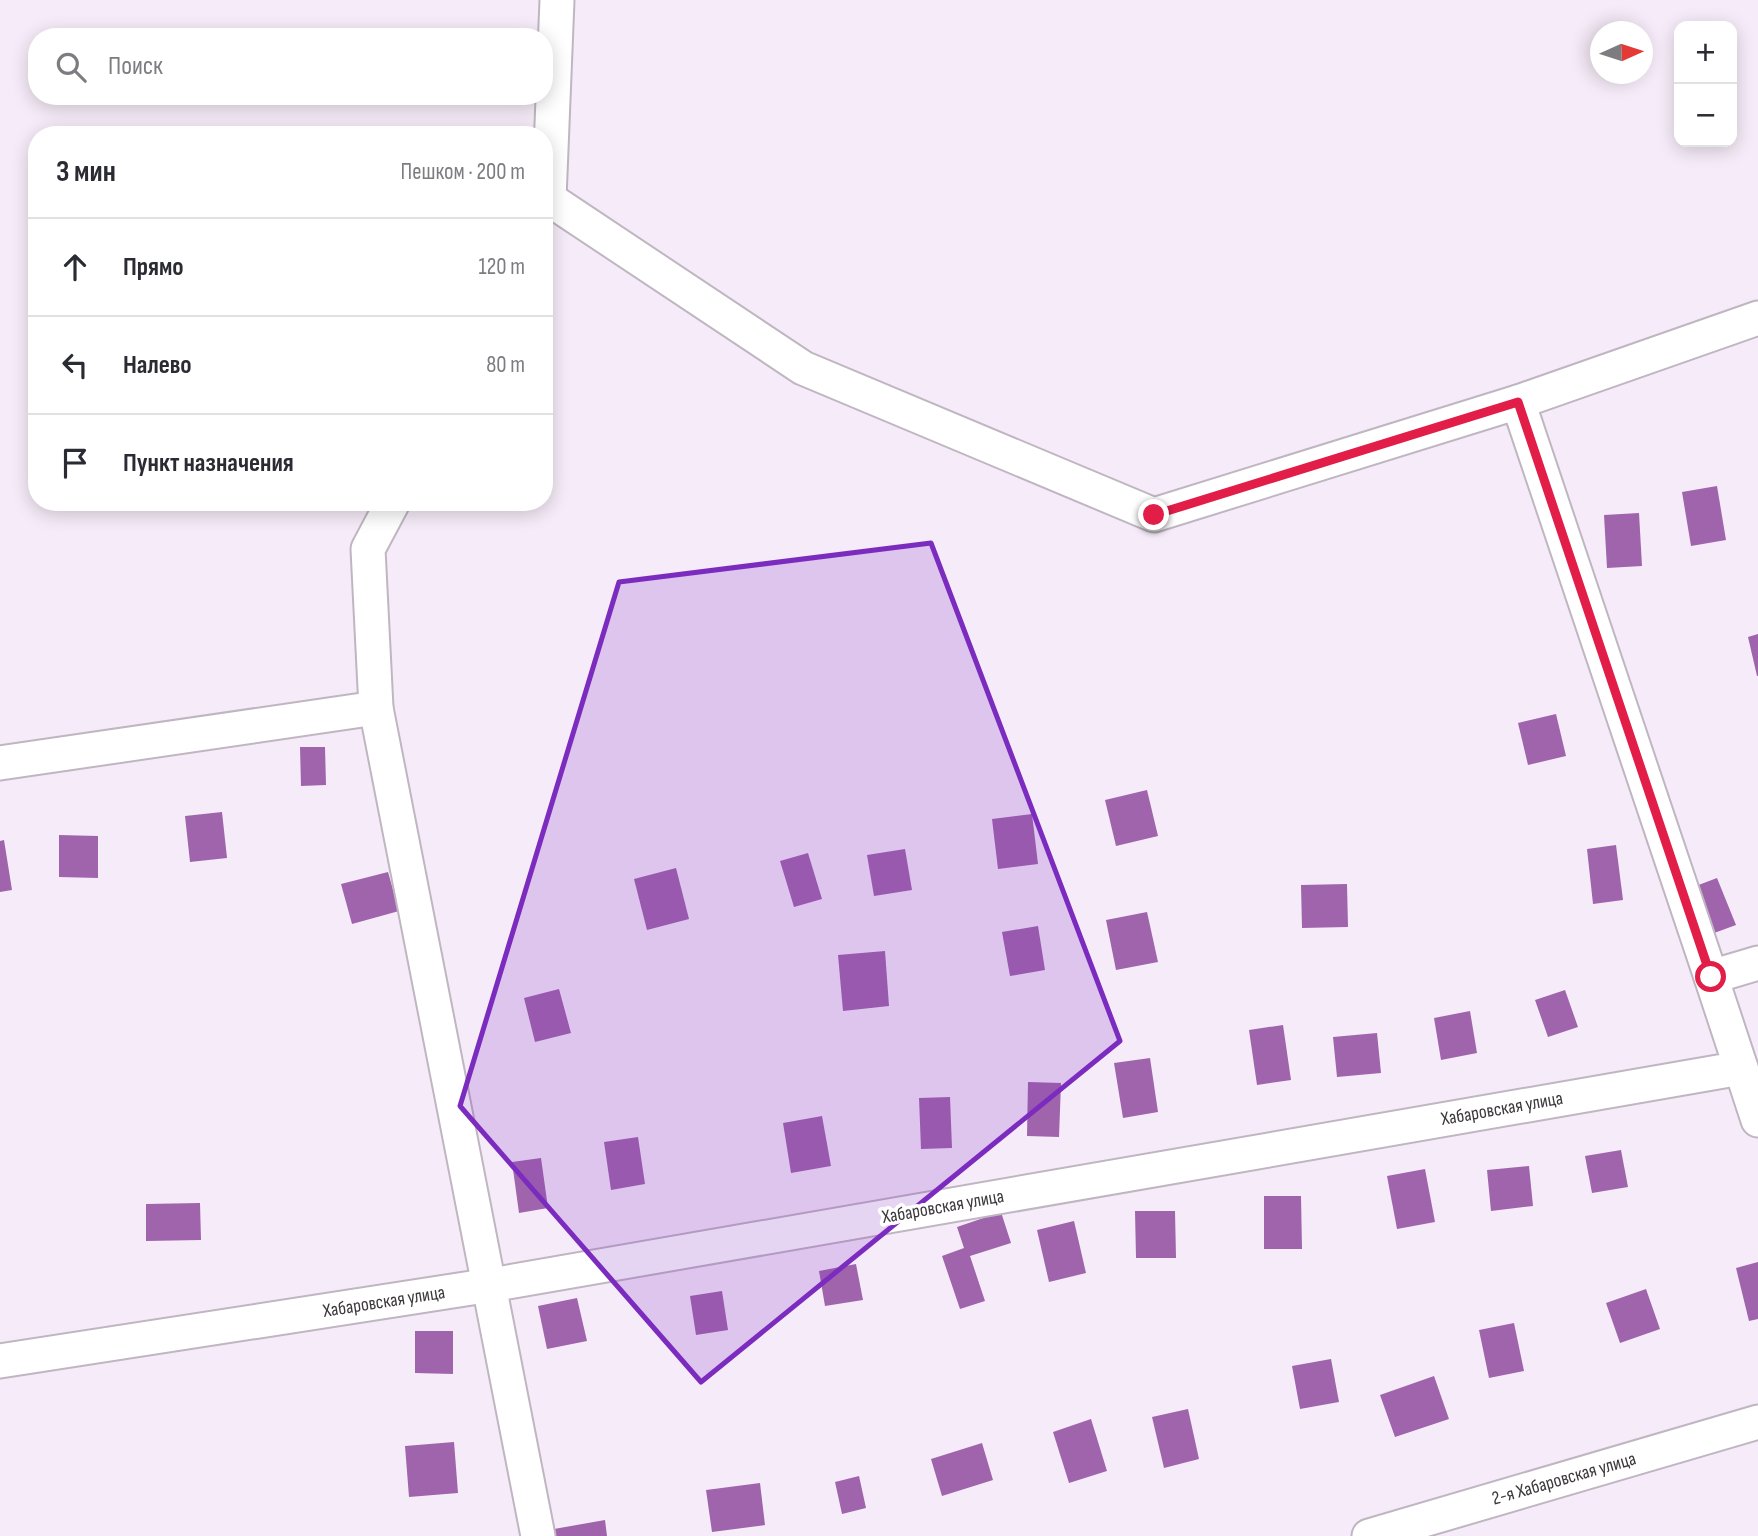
<!DOCTYPE html>
<html lang="ru">
<head>
<meta charset="utf-8">
<style>
	:root { --surface:#fff; --page:#f2f2f3; --text:#2b2b33; --muted:#7c7c81; --line:#e1e1e2 }
	body { margin:0; font-family:"Sofia Sans Condensed",sans-serif; background:var(--page); color:var(--text) }
	.controls { position:absolute; right:21px; top:21px; display:grid; overflow:hidden; border-radius:14px; box-shadow:0 4px 18px #0003 }
	.controls button { width:63px; height:63px; display:grid; place-items:center; padding:0; border:0; border-bottom:2px solid var(--line); background:var(--surface); color:var(--text); font:35px sans-serif }
	.compass { position:absolute; left:1590px; top:21px; width:63px; height:63px; border-radius:50%; background:var(--surface); box-shadow:0 4px 18px #0003; rotate:87deg }
	.stop { position:absolute; width:21px; height:21px; margin:-16px; border:5px solid #e11d48; border-radius:50%; background:#fff }
	.stop.end { background:#e11d48; border-color:#fff; box-shadow:0 2px 7px #0008 }
	.list { margin:0; padding:0; list-style:none }
	h2 { display:flex; justify-content:space-between; align-items:center; height:91px; margin:0; padding:0 28px; font-size:30px }
	h2 small { font-size:23px; font-weight:400; color:var(--muted) }
	.list li { display:grid; grid-template-columns:46px 1fr auto; gap:21px; align-items:center; box-sizing:border-box; height:98px; padding:0 28px; border-top:2px solid var(--line) }
	.list b { display:block; font-size:26px; white-space:nowrap }
	.list em { font-size:23px; font-style:normal; color:var(--muted) }
	.icon { flex:none; width:38px; height:38px; fill:none; stroke:currentColor; stroke-width:2; stroke-linecap:round; stroke-linejoin:round }
	.map { position:relative; flex:none; width:1758px; height:1536px; overflow:hidden }
	.search { position:absolute; background:var(--surface); box-shadow:0 4px 18px #0003; left:28px; top:28px; width:525px; height:77px; display:flex; align-items:center; gap:18px; box-sizing:border-box; padding:0 24px; border-radius:28px; color:var(--muted); font-size:26px }
	.panel { position:absolute; background:var(--surface); box-shadow:0 4px 18px #0003; left:28px; top:126px; width:525px; height:385px; border-radius:28px }
	.map>svg:first-child { display:block }
	.building { fill:#9f64ac }
	.lines { fill:none; stroke-linecap:round; stroke-linejoin:round }
	.minor-casing { stroke:#c0b6c2; stroke-width:37 }
	.minor { stroke:#fff; stroke-width:33 }
	.route { stroke:#e11d48; stroke-width:9 }
	.marked { fill:#7b2cbf; fill-opacity:0.2; stroke:#7b2cbf; stroke-width:5; stroke-linejoin:round }
	.labels { text-anchor:middle; dominant-baseline:central; stroke-width:7; stroke-linejoin:round; paint-order:stroke }
	.street-label { font-size:19px; fill:#3c383c; stroke:#fff }
</style>
</head>
<body>
<div class="map">
<svg width="1758" height="1536" viewBox="0 0 1758 1536">
	<rect width="100%" height="100%" fill="#f6ecf9"/>
	<!-- building -->
	<g class="building">
		<path d="M1717 486 1726 540 1691 546 1682 492Z"/>
		<path d="M1639 513 1642 566 1607 568 1604 515Z"/>
		<path d="M1758 634V676H1757L1748 637Z"/>
		<path d="M1556 714 1566 756 1528 765 1518 723Z"/>
		<path d="M300 747H325L326 785 301 786Z"/>
		<path d="M1147 790 1158 836 1116 846 1105 800Z"/>
		<path d="M222 812 227 858 190 862 185 816Z"/>
		<path d="M1032 814 1038 864 998 869 992 819Z"/>
		<path d="M59 835 98 836V878L59 877Z"/>
		<path d="M4 840 12 890 0 892V841Z"/>
		<path d="M1616 845 1623 900 1593 904 1587 849Z"/>
		<path d="M905 849 912 890 874 896 867 855Z"/>
		<path d="M808 853 822 899 794 907 780 861Z"/>
		<path d="M676 868 689 919 647 930 634 879Z"/>
		<path d="M388 872 399 911 352 924 341 884Z"/>
		<path d="M1717 878 1736 925 1706 936 1688 889Z"/>
		<path d="M1347 884 1348 927 1302 928 1301 885Z"/>
		<path d="M1147 912 1158 962 1116 970 1106 920Z"/>
		<path d="M1038 926 1045 970 1010 976 1002 932Z"/>
		<path d="M885 951 889 1006 843 1011 838 955Z"/>
		<path d="M559 989 571 1033 535 1042 524 998Z"/>
		<path d="M1565 990 1578 1027 1548 1037 1535 1000Z"/>
		<path d="M1470 1011 1477 1053 1441 1060 1434 1018Z"/>
		<path d="M1283 1025 1291 1080 1257 1085 1249 1030Z"/>
		<path d="M1377 1033 1381 1073 1337 1077 1333 1037Z"/>
		<path d="M1150 1058 1158 1112 1123 1118 1114 1063Z"/>
		<path d="M1028 1082 1061 1083 1059 1137 1027 1136Z"/>
		<path d="M950 1097 952 1148 921 1149 919 1098Z"/>
		<path d="M822 1116 831 1166 791 1173 783 1123Z"/>
		<path d="M638 1137 645 1184 611 1190 604 1142Z"/>
		<path d="M1621 1150 1628 1187 1592 1193 1585 1156Z"/>
		<path d="M541 1158 548 1208 519 1213 512 1162Z"/>
		<path d="M1529 1166 1533 1206 1491 1211 1487 1170Z"/>
		<path d="M1425 1169 1435 1222 1397 1229 1387 1176Z"/>
		<path d="M1264 1196H1301L1302 1249H1264Z"/>
		<path d="M200 1203 201 1240 146 1241V1204Z"/>
		<path d="M1135 1211H1175L1176 1258H1136Z"/>
		<path d="M1001 1212 1011 1243 970 1256 985 1301 960 1309 942 1256 964 1248 957 1227Z"/>
		<path d="M1074 1221 1086 1273 1049 1282 1037 1230Z"/>
		<path d="M1758 1262V1319L1749 1321 1736 1268Z"/>
		<path d="M856 1264 863 1300 825 1306 819 1271Z"/>
		<path d="M1646 1289 1660 1329 1620 1343 1606 1303Z"/>
		<path d="M722 1291 728 1330 696 1335 690 1296Z"/>
		<path d="M577 1298 587 1341 547 1349 538 1306Z"/>
		<path d="M1514 1323 1524 1371 1489 1378 1479 1330Z"/>
		<path d="M415 1331H453V1374L415 1373Z"/>
		<path d="M1331 1359 1339 1402 1300 1409 1292 1366Z"/>
		<path d="M1434 1376 1449 1419 1395 1437 1380 1395Z"/>
		<path d="M1188 1409 1199 1459 1164 1468 1152 1417Z"/>
		<path d="M1091 1419 1107 1471 1069 1483 1053 1432Z"/>
		<path d="M454 1442 458 1493 409 1497 405 1446Z"/>
		<path d="M982 1443 993 1480 942 1496 931 1459Z"/>
		<path d="M859 1476 866 1508 842 1514 835 1482Z"/>
		<path d="M760 1483 765 1525 712 1532 706 1490Z"/>
		<path d="M605 1520 607 1536H555L554 1529Z"/>
	</g>
	<g class="lines">
		<defs>
			<g id="minor">
				<path d="M549 199 803 368 1154 515 1518 402"/>
				<path d="M544 208 549 199 557 0"/>
				<path d="M393 502 368 549 376 708 538 1536"/>
				<path d="M0 763 376 708"/>
				<path d="M1711 977 1518 402 1758 318"/>
				<path d="M1741 1068 1758 1120"/>
				<path d="M0 1361 491 1285 1741 1068 1711 977 1758 963"/>
				<path d="M1369 1536 1758 1422"/>
			</g>
		</defs>
		<!-- minor casing -->
		<use href="#minor" class="minor-casing"/>
		<!-- minor -->
		<use href="#minor" class="minor"/>
	</g>
	<g class="lines">
		<!-- route -->
		<path class="route" d="M1154 515 1518 402 1711 977"/>
	</g>
	<!-- marked area -->
	<path class="marked" d="M931 543 1120 1041 701 1382 460 1106 619 582Z"/>
	<g class="labels">
		<!-- street labels -->
		<g class="street-label">
			<text transform="translate(1502 1109) rotate(-10)">Хабаровская улица</text>
			<text transform="translate(943 1207) rotate(-10)">Хабаровская улица</text>
			<text transform="translate(384 1302) rotate(-9)">Хабаровская улица</text>
			<text transform="translate(1564 1479) rotate(-16)">2-я Хабаровская улица</text>
		</g>
	</g>
</svg>
<div class="controls">
<button>+</button>
<button>−</button>
</div>
<svg class="compass" viewBox="-18 -18 36 36"><path d="M0-13l5 13h-10z" fill="#e53935"/><path d="M0 13l5-13h-10z" fill="#7c7c81"/></svg>
<div class="stop" style="left:1711px;top:977px"></div>
<div class="stop end" style="left:1154px;top:515px"></div>
<div class="search"><svg class="icon" aria-label="search" viewBox="0 0 24 24"><circle cx="10" cy="10" r="6"/><path d="M15 15l6 6"/></svg>Поиск</div>
<section class="panel">
<h2>3 мин<small>Пешком · 200 m</small></h2>
<ul class="list">
<li><svg class="icon" aria-label="ahead" viewBox="0 0 24 24"><path d="M12 20V5M6 11l6-6 6 6"/></svg><div><b>Прямо</b></div><em>120 m</em></li>
<li><svg class="icon" aria-label="left" viewBox="0 0 24 24"><path d="M17 20v-9H6M10 6l-5 5 5 5"/></svg><div><b>Налево</b></div><em>80 m</em></li>
<li><svg class="icon" aria-label="arrive" viewBox="0 0 24 24"><path d="M6 21V4h12l-3 4 3 4H6"/></svg><div><b>Пункт назначения</b></div></li>
</ul>
</section>
</div>
</body>
</html>
